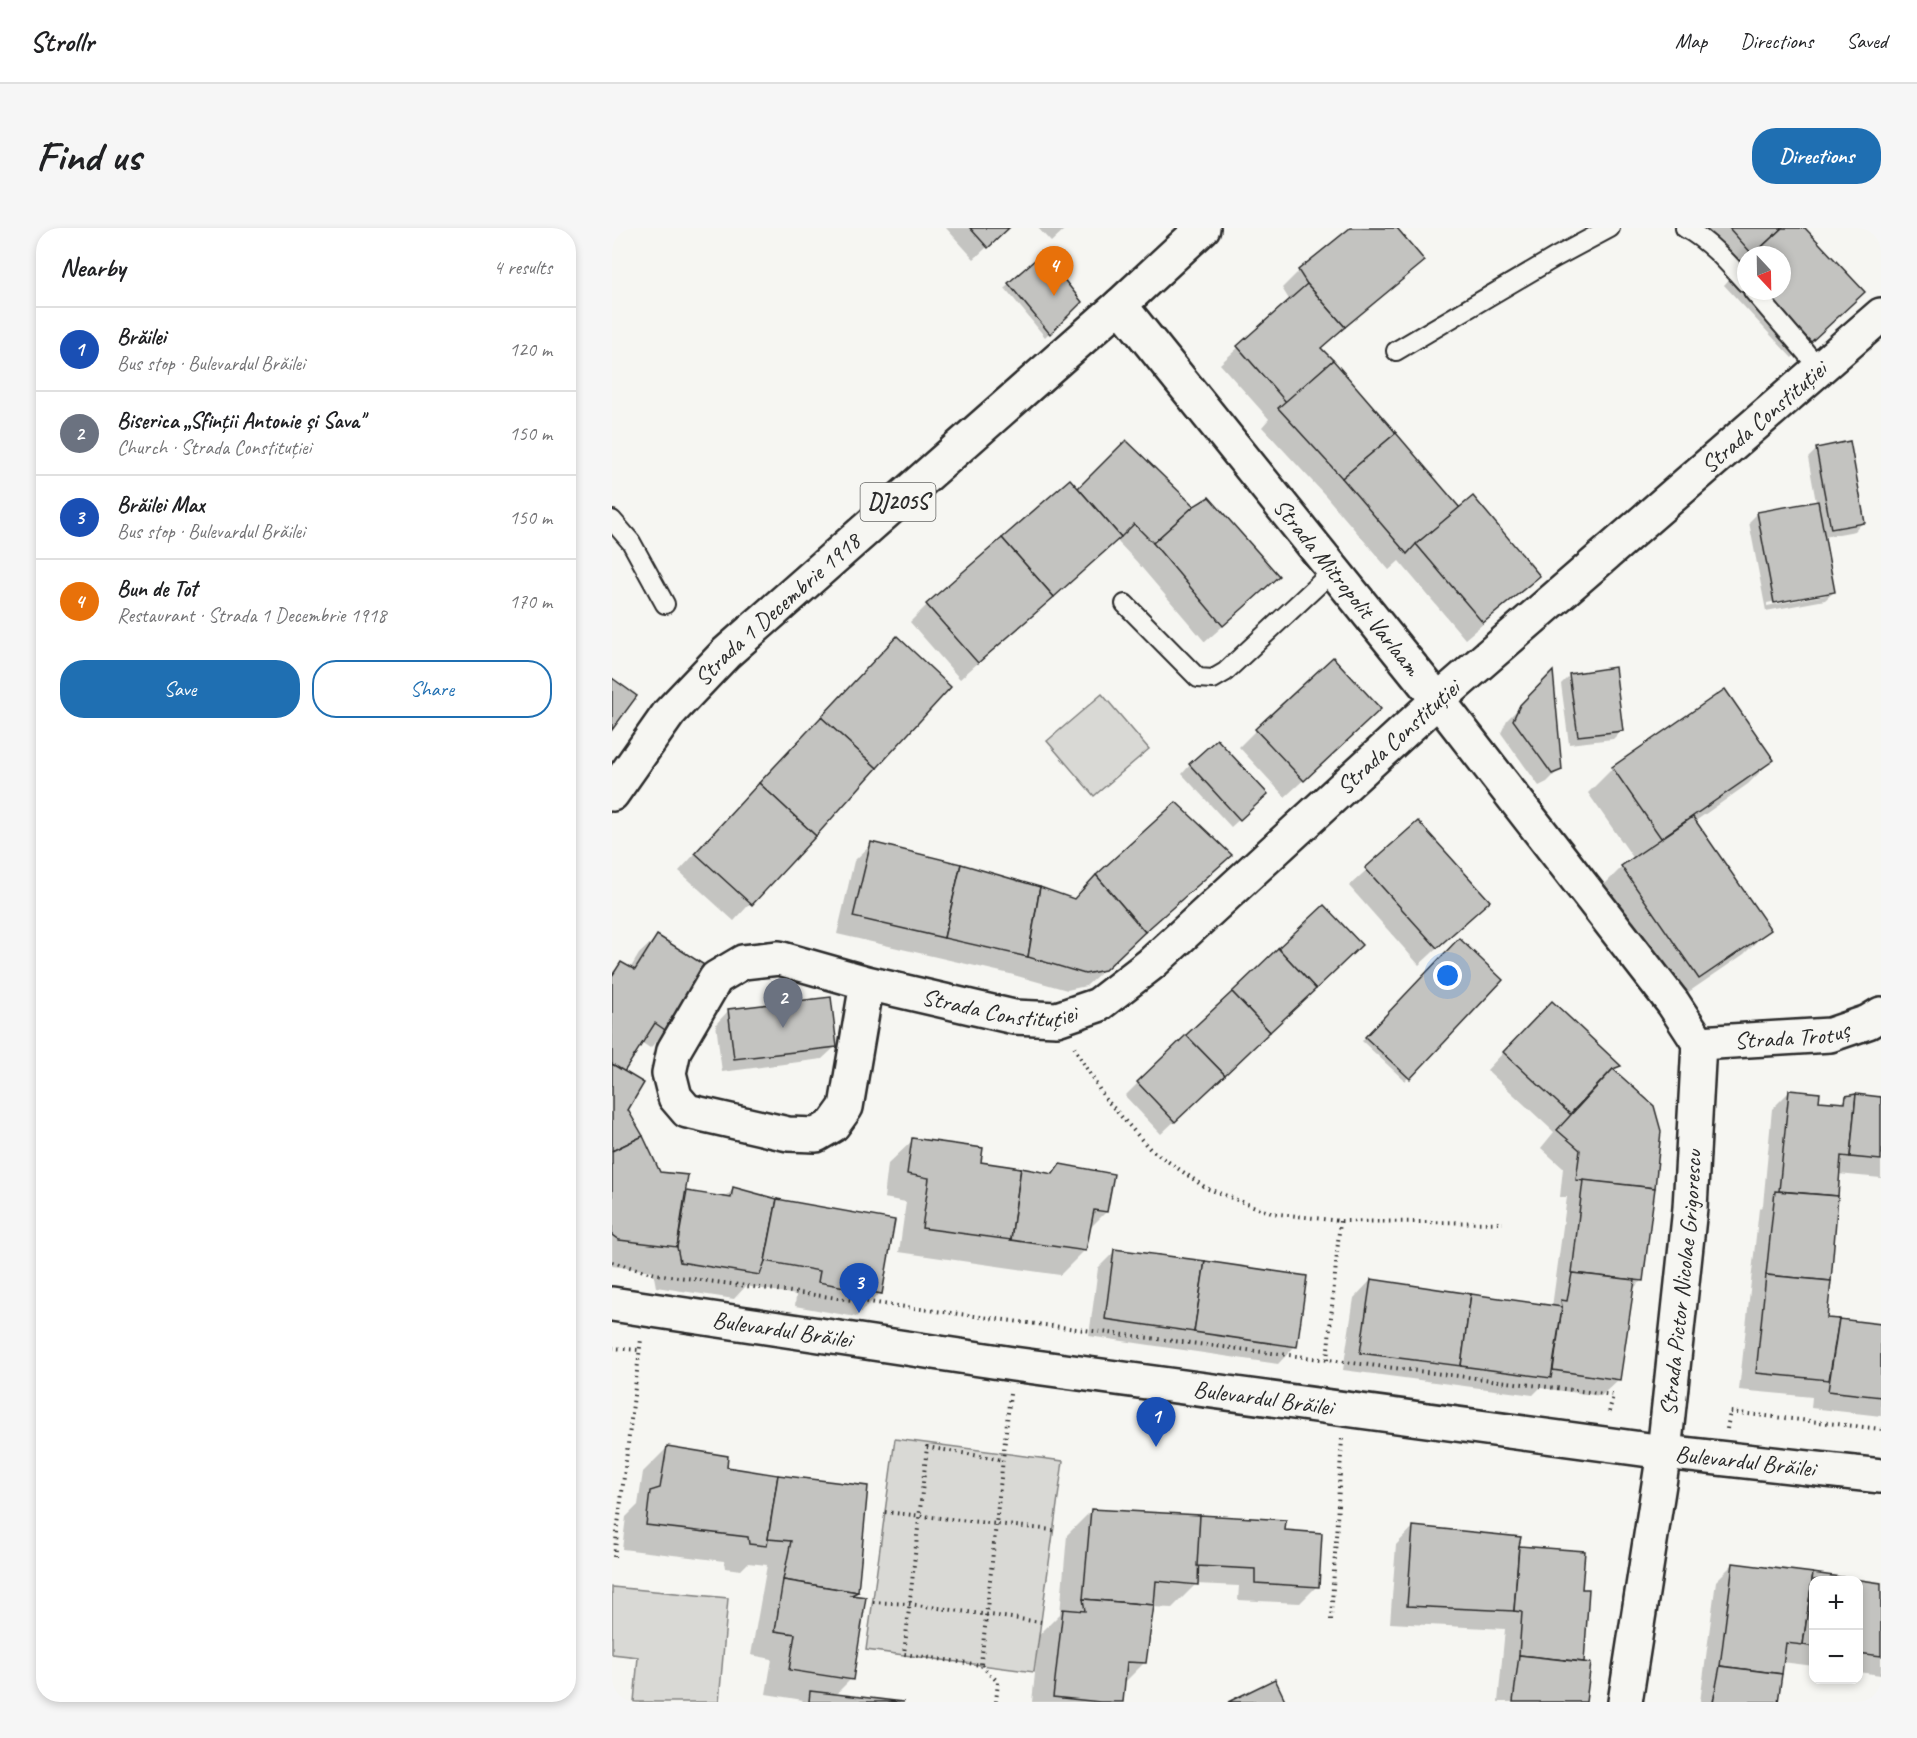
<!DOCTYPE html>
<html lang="en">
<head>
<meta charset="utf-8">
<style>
	:root { --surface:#fff; --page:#f6f6f6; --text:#202124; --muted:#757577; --line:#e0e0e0; --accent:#1f6fb2 }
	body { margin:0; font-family:Caveat,sans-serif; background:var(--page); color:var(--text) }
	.controls { position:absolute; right:18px; bottom:18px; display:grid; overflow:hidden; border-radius:12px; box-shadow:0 3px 9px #0003 }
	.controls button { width:54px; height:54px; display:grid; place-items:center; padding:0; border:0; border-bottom:2px solid var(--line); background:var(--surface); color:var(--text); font:30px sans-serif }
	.compass { position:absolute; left:1125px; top:18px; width:54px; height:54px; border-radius:50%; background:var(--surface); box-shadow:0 3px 9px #0003; rotate:158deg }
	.you { position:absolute; left:836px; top:748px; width:21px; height:21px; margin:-15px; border:4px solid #fff; border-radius:50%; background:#1a73e8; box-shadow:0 0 0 9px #1a73e833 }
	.badge { display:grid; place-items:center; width:39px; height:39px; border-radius:50%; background:var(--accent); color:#fff; font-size:20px; font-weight:700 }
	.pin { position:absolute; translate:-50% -50px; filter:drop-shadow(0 2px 3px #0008) }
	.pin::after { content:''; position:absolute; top:32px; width:21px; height:18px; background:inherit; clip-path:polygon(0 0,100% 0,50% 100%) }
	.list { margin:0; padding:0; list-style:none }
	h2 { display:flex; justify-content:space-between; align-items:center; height:78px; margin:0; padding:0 24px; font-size:26px }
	h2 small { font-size:20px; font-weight:400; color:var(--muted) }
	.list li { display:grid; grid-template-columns:39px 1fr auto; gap:18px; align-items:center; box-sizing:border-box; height:84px; padding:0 24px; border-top:2px solid var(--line) }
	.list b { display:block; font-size:22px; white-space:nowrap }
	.list p { margin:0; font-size:20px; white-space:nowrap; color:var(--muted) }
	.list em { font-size:20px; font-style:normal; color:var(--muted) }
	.actions { display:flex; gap:12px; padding:18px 24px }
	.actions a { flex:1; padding:14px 0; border:2px solid var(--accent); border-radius:24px; text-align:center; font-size:21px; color:var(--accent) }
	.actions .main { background:var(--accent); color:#fff }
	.map { position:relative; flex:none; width:1269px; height:1474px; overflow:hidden; border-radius:24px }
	header { display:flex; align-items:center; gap:36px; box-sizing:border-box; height:84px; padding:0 30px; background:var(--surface); border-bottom:2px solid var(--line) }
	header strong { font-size:28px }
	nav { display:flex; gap:33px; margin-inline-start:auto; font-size:21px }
	.intro { display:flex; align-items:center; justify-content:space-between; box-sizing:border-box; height:144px; padding:0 36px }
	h1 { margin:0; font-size:42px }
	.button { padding:15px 27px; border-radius:24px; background:var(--accent); color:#fff; font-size:21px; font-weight:700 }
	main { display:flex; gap:36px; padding:0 36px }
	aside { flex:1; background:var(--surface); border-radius:24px; box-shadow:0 3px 9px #0003 }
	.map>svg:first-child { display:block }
	.green { fill:#d9d9d5; stroke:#828280; stroke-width:1.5 }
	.shadow { fill:#0003; fill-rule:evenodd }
	.building { fill:#c3c3c0; stroke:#2b2b2b; stroke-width:1.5 }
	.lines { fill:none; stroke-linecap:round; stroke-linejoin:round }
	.lane-casing { stroke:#2b2b2b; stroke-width:22 }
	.street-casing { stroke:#2b2b2b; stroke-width:38 }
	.secondary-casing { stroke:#2b2b2b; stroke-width:38 }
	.primary-casing { stroke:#2b2b2b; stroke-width:38 }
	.path { stroke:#2b2b2b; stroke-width:4; stroke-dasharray:1.5 4.5; stroke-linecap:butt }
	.lane { stroke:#f6f6f2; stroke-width:18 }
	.street { stroke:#f6f6f2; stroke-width:33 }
	.secondary { stroke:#f6f6f2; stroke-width:33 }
	.primary { stroke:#f6f6f2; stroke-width:33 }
	.labels { text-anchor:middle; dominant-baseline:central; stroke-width:6; stroke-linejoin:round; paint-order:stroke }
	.shield { fill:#f6f6f2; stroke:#686867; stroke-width:1.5 }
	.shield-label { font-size:22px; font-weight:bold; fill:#2b2b2b }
	.street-label { font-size:24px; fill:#2b2b2b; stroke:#f6f6f2 }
</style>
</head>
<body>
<header>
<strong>Strollr</strong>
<nav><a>Map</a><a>Directions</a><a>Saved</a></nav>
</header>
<div class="intro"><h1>Find us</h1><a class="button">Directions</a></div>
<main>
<aside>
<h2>Nearby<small>4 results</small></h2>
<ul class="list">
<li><span class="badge" style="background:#1a4fb4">1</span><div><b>Brăilei</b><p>Bus stop · Bulevardul Brăilei</p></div><em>120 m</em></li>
<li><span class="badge" style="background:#6b7280">2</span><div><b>Biserica „Sfinții Antonie și Sava&quot;</b><p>Church · Strada Constituției</p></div><em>150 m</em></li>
<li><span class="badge" style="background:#1a4fb4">3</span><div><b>Brăilei Max</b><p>Bus stop · Bulevardul Brăilei</p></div><em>150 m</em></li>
<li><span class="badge" style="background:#e8710a">4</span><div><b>Bun de Tot</b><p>Restaurant · Strada 1 Decembrie 1918</p></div><em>170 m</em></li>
</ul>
<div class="actions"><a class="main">Save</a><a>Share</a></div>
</aside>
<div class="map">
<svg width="1269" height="1474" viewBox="0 0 1269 1474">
	<rect width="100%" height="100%" fill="#f6f6f2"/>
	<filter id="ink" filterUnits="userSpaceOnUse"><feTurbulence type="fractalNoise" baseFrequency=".0167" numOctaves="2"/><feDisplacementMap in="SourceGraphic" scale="12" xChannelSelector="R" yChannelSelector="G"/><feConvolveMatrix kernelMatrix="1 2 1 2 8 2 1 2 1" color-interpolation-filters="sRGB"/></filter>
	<g filter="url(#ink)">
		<!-- green -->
		<g class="green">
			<path d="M490 466 537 521 482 568 435 513Z"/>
			<path d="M283 1211 451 1233 422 1444 254 1422Z"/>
			<path d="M0 1359 116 1370 107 1474H22L26 1429 0 1426Z"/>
		</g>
		<!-- shadow -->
		<g class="shadow">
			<path d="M334 0H396L362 31Z"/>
			<path d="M426 0H454L439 14Z"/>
			<path d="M740 0H783L811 33 793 50 708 121 848 282 926 348 908 365 853 411 787 333 777 342 713 267 650 199 657 191 608 136 678 73 670 60 687 43Z"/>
			<path d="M1084 0H1191L1234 81 1180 130 1112 57 1124 44ZM1134 27H1170V63H1134Z"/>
			<path d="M397 56 468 74 433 109 393 60Z"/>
			<path d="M514 214 648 365 593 414 524 333 504 312 348 451 298 394 315 377 466 262Z"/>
			<path d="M1205 221 1251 294 1243 303 1211 309 1222 364 1213 372 1154 383 1137 294 1146 285 1204 274 1196 230ZM1214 364V367L1155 378V375Z"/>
			<path d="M267 428 337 460 122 693 67 643Z"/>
			<path d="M940 447 948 541 935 554 927 558 889 505 895 492Z"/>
			<path d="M958 447 1010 502 1001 511 957 516 949 456Z"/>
			<path d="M1113 463 1160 532 1136 556 1082 594 1157 701 1132 726 1062 774 985 664 1010 639 1022 631 976 565 1001 540Z"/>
			<path d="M750 498 673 569 627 519 644 502Z"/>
			<path d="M578 537 645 575 619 599 570 546Z"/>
			<path d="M806 595 858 690 807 737 737 658Z"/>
			<path d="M260 616 461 672 618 627 474 758 455 762 398 746 225 706 242 633Z"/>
			<path d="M45 709 55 803 38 820 29 814 10 844 14 882 47 945 73 964 112 970 122 961 268 1065 244 1089 183 1078 184 1067 134 1058 122 1071 44 1059 41 1043 0 1038V745L10 735 18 741 27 726Z"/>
			<path d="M847 712 889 752 793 853 750 813Z"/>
			<path d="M735 730 549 906 513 868 526 855Z"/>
			<path d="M117 782 224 818 210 831 110 844 104 796Z"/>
			<path d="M922 792 1007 838 1001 844 1030 1052 1020 1062 1007 1151 989 1168 928 1160 921 1167 731 1142 742 1070 759 1052 940 1079 955 969H948L951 940 929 920 942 904 875 842Z"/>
			<path d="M1178 863 1205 874 1228 876 1235 870H1269V950L1226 946 1213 1091 1269 1097V1188L1199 1180 1200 1169 1127 1162 1147 981 1151 977 1160 881Z"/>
			<path d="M301 912 367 936 439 947 449 938 494 984 477 1001 473 1022 448 1047 287 1024 294 974 272 970 276 936Z"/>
			<path d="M503 1023 683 1118 666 1136 477 1108 486 1040Z"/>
			<path d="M56 1219 113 1241 245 1364 240 1368 239 1451 223 1467 280 1474H189L191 1472 154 1466 160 1431 139 1427 155 1337 136 1335 129 1342 113 1340 112 1333 10 1321 14 1289 26 1277 31 1244Z"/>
			<path d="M480 1282 672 1304 705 1358 688 1375 626 1372 627 1358 584 1356 560 1380 539 1379 532 1435 512 1455 510 1474H420L427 1407 448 1386 455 1307Z"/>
			<path d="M801 1299 905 1320 969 1362H975L970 1436 977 1437 973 1474H886L893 1401 778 1395 784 1317Z"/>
			<path d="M1121 1336 1238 1352H1202V1438L1170 1434 1165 1474H1088L1104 1353Z"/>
			<path d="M1246 1354 1269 1357V1447L1246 1444Z"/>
		</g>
		<!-- building -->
		<g class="building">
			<path d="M358 0H397L376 20Z"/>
			<path d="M738 0H785L813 33 733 99 695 56 686 42Z"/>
			<path d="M1117 0H1170L1141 27Z"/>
			<path d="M1170 0H1193L1253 64 1199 114 1151 63H1170V27H1141Z"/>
			<path d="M431 25 470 74 438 106 396 55Z"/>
			<path d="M695 56 733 99 709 120 721 132 674 174 625 118Z"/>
			<path d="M721 132 784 205 730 250 666 180Z"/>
			<path d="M784 205 848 280 804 316 795 326 730 250Z"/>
			<path d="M514 212 582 278 541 315 522 296 509 309 466 260Z"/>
			<path d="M1238 213 1253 295 1219 301 1204 220Z"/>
			<path d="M458 251 509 309 442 369 390 310Z"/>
			<path d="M861 268 928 348 871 395 804 316Z"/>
			<path d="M597 269 667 348 611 398 541 315 582 278Z"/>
			<path d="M1206 273 1223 364 1162 375 1145 284Z"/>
			<path d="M390 310 442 369 366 435 314 376Z"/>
			<path d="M285 408 339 459 265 540 209 489Z"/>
			<path d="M721 429 769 481 692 553 643 501Z"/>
			<path d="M1003 439 1011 503 966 508 957 446Z"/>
			<path d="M941 443 950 542 940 546 901 492 908 477Z"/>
			<path d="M0 450 25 468 0 502Z"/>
			<path d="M1113 461 1162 532 1049 610 1000 539Z"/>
			<path d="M209 489 265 540 204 608 147 555Z"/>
			<path d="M605 511 656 566 628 592 577 536Z"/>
			<path d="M147 555 204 608 140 677 83 625Z"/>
			<path d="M564 574 620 627 533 704 484 647Z"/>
			<path d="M1081 589 1159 702 1087 751 1009 638Z"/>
			<path d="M806 593 878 673 825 720 753 640Z"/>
			<path d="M259 614 349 636 332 710 241 689Z"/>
			<path d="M349 636 428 659 416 729 332 710Z"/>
			<path d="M484 647 533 704 493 742 473 746 416 729 428 659 462 671Z"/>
			<path d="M712 677 750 717 704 761 666 720Z"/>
			<path d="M45 707 97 740 56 804 43 795 12 844 0 836V748L9 734 23 742Z"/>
			<path d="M847 710 891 752 798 851 753 809Z"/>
			<path d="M666 720 704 761 658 804 620 764Z"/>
			<path d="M620 764 658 804 613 847 574 807Z"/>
			<path d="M219 769 225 819 122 831 116 781Z"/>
			<path d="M940 773 1009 838 1001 841 958 886 891 824Z"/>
			<path d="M574 807 613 847 563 894 525 854Z"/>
			<path d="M0 836 32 855 16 882 31 908 0 923Z"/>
			<path d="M1001 841 1042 878 1049 903 1043 960 964 952 968 922 945 902Z"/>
			<path d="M1177 862 1208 865 1207 873 1233 875 1234 868 1244 866 1238 929 1229 928 1226 968 1167 963Z"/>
			<path d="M1244 866 1269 869V932L1238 929Z"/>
			<path d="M31 908 48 944 76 947 65 1019 7 1012 0 1007V923Z"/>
			<path d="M300 910 371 920 369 934 409 940 399 1012 310 1000 317 950 295 946Z"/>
			<path d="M448 936 502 946 495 984 482 982 474 1023 399 1012 409 940 441 946Z"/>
			<path d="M971 952 1043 960 1031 1053 960 1045Z"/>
			<path d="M121 959 165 971 153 1033 148 1047 68 1034 65 1019 75 963 119 970Z"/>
			<path d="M1163 963 1226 968 1219 1053 1154 1047Z"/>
			<path d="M165 971 283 992 270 1066 206 1054 208 1043 153 1033Z"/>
			<path d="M502 1021 593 1033 582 1104 493 1091Z"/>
			<path d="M593 1033 695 1048 685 1119 582 1104Z"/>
			<path d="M960 1045 1023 1052 1008 1152 941 1142 950 1079 949 1072 955 1073Z"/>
			<path d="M1154 1047 1219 1053 1215 1090 1227 1091 1217 1152 1144 1145Z"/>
			<path d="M759 1051 859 1066 849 1138 748 1125Z"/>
			<path d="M859 1066 950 1079 939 1150 849 1138Z"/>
			<path d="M1227 1091 1269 1096V1169L1216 1163Z"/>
			<path d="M55 1218 116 1228 115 1239 166 1247 155 1318 137 1316 136 1309 34 1297 38 1263 48 1260Z"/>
			<path d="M166 1247 256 1258 246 1364 171 1352 179 1313 156 1311Z"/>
			<path d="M479 1281 588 1287 586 1357 544 1353 542 1377 471 1371Z"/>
			<path d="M588 1287 674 1292 673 1302 710 1305 707 1359 643 1355V1341L585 1338Z"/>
			<path d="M801 1298 909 1309 907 1318 902 1383 795 1378Z"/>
			<path d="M907 1318 973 1323 970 1361H977L972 1434 907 1427 910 1384 902 1383Z"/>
			<path d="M1121 1335 1201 1345 1191 1417 1174 1415 1170 1446 1108 1438Z"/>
			<path d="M1201 1345 1269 1355V1428L1246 1425V1352H1202V1419L1191 1417Z"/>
			<path d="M171 1352 246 1364 239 1367 254 1369 241 1452 177 1442 183 1406 163 1403Z"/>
			<path d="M471 1371 542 1377 534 1435 515 1434 511 1474H488L441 1469 451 1381 473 1383Z"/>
			<path d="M907 1427 979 1435 974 1474H901Z"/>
			<path d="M1108 1438 1170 1446 1166 1474H1101Z"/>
			<path d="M663 1451 674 1474H616Z"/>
			<path d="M198 1463 292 1474H197Z"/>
		</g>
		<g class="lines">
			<defs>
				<g id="lane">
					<path d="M1073 0C1097 13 1116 35 1134 55"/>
					<path d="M1141 63 1208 141"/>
					<path d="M784 123 942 30 998 0"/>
					<path d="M0 292 19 314 53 376"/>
					<path d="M513 376 586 450 601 451 613 444 722 342"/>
				</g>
				<g id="street">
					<path id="s1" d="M508 77 826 472 1061 775 1087 815"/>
					<path id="s2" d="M255 755 234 879 221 897 204 907 176 906 75 883 63 869 57 845 62 822 104 750 131 734 167 730 255 755 402 789 445 791 486 777 539 736 826 472 1269 87"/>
					<path id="s3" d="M1087 815 1218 807 1256 794 1269 786"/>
					<path id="s4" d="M1052 1224 1078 980 1087 815"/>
				</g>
				<path id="secondary" d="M1013 1474 1052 1224"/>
				<g id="primary">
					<path id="s5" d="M0 566 57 485 114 425 508 77 591 0"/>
					<path id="s6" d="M0 1076 401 1136 1052 1224 1269 1248"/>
				</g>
			</defs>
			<!-- lane casing -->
			<use href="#lane" class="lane-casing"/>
			<!-- street casing -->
			<use href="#street" class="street-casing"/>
			<!-- secondary casing -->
			<use href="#secondary" class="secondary-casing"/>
			<!-- primary casing -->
			<use href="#primary" class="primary-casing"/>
			<!-- path -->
			<g class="path">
				<path d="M462 819 492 869 538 921 594 960 659 985 728 993 891 995"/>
				<path d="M0 1034 43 1046 408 1094 1001 1167 997 1185"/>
				<path d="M0 1120 27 1122"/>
				<path d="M715 1132 728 993"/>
				<path d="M1115 1201 1118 1184 1269 1201"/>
				<path d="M273 1284 441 1302"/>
				<path d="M2 1329 29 1111"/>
				<path d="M261 1374 297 1376 429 1394"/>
				<path d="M719 1392 730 1210"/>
				<path d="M369 1436 398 1166"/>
				<path d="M384 1474 386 1454 369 1437 292 1426 315 1219 391 1232"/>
			</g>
			<!-- lane -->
			<use href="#lane" class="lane"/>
			<!-- street -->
			<use href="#street" class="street"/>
			<!-- secondary -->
			<use href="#secondary" class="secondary"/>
			<!-- primary -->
			<use href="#primary" class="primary"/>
		</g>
	</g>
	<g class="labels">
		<!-- shield labels -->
		<rect class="shield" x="248.5" y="255" width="75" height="38" rx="4.5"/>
		<g class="shield-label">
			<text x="286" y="274">DJ205S</text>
		</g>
		<!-- street labels -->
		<g class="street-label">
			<text stroke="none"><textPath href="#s2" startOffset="1734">Strada Constituției</textPath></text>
			<text stroke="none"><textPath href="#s1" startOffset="362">Strada Mitropolit Varlaam</textPath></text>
			<text stroke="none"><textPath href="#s5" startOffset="249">Strada 1 Decembrie 1918</textPath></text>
			<text stroke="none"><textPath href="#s2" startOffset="1248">Strada Constituției</textPath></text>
			<text stroke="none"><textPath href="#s2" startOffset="744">Strada Constituției</textPath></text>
			<text stroke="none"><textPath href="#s3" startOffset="93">Strada Trotuș</textPath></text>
			<text stroke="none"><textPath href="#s4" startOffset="170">Strada Pictor Nicolae Grigorescu</textPath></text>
			<text stroke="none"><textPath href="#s6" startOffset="172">Bulevardul Brăilei</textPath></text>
			<text stroke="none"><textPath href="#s6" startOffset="658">Bulevardul Brăilei</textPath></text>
			<text stroke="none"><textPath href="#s6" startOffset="1144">Bulevardul Brăilei</textPath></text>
		</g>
	</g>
</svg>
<div class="controls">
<button>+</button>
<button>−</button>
</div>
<svg class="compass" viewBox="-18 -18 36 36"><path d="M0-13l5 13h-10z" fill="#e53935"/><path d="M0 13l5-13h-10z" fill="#757577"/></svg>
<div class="you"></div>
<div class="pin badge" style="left:544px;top:1219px;background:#1a4fb4">1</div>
<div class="pin badge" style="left:171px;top:800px;background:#6b7280">2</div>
<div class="pin badge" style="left:247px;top:1085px;background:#1a4fb4">3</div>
<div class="pin badge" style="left:442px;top:68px;background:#e8710a">4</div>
</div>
</main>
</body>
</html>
